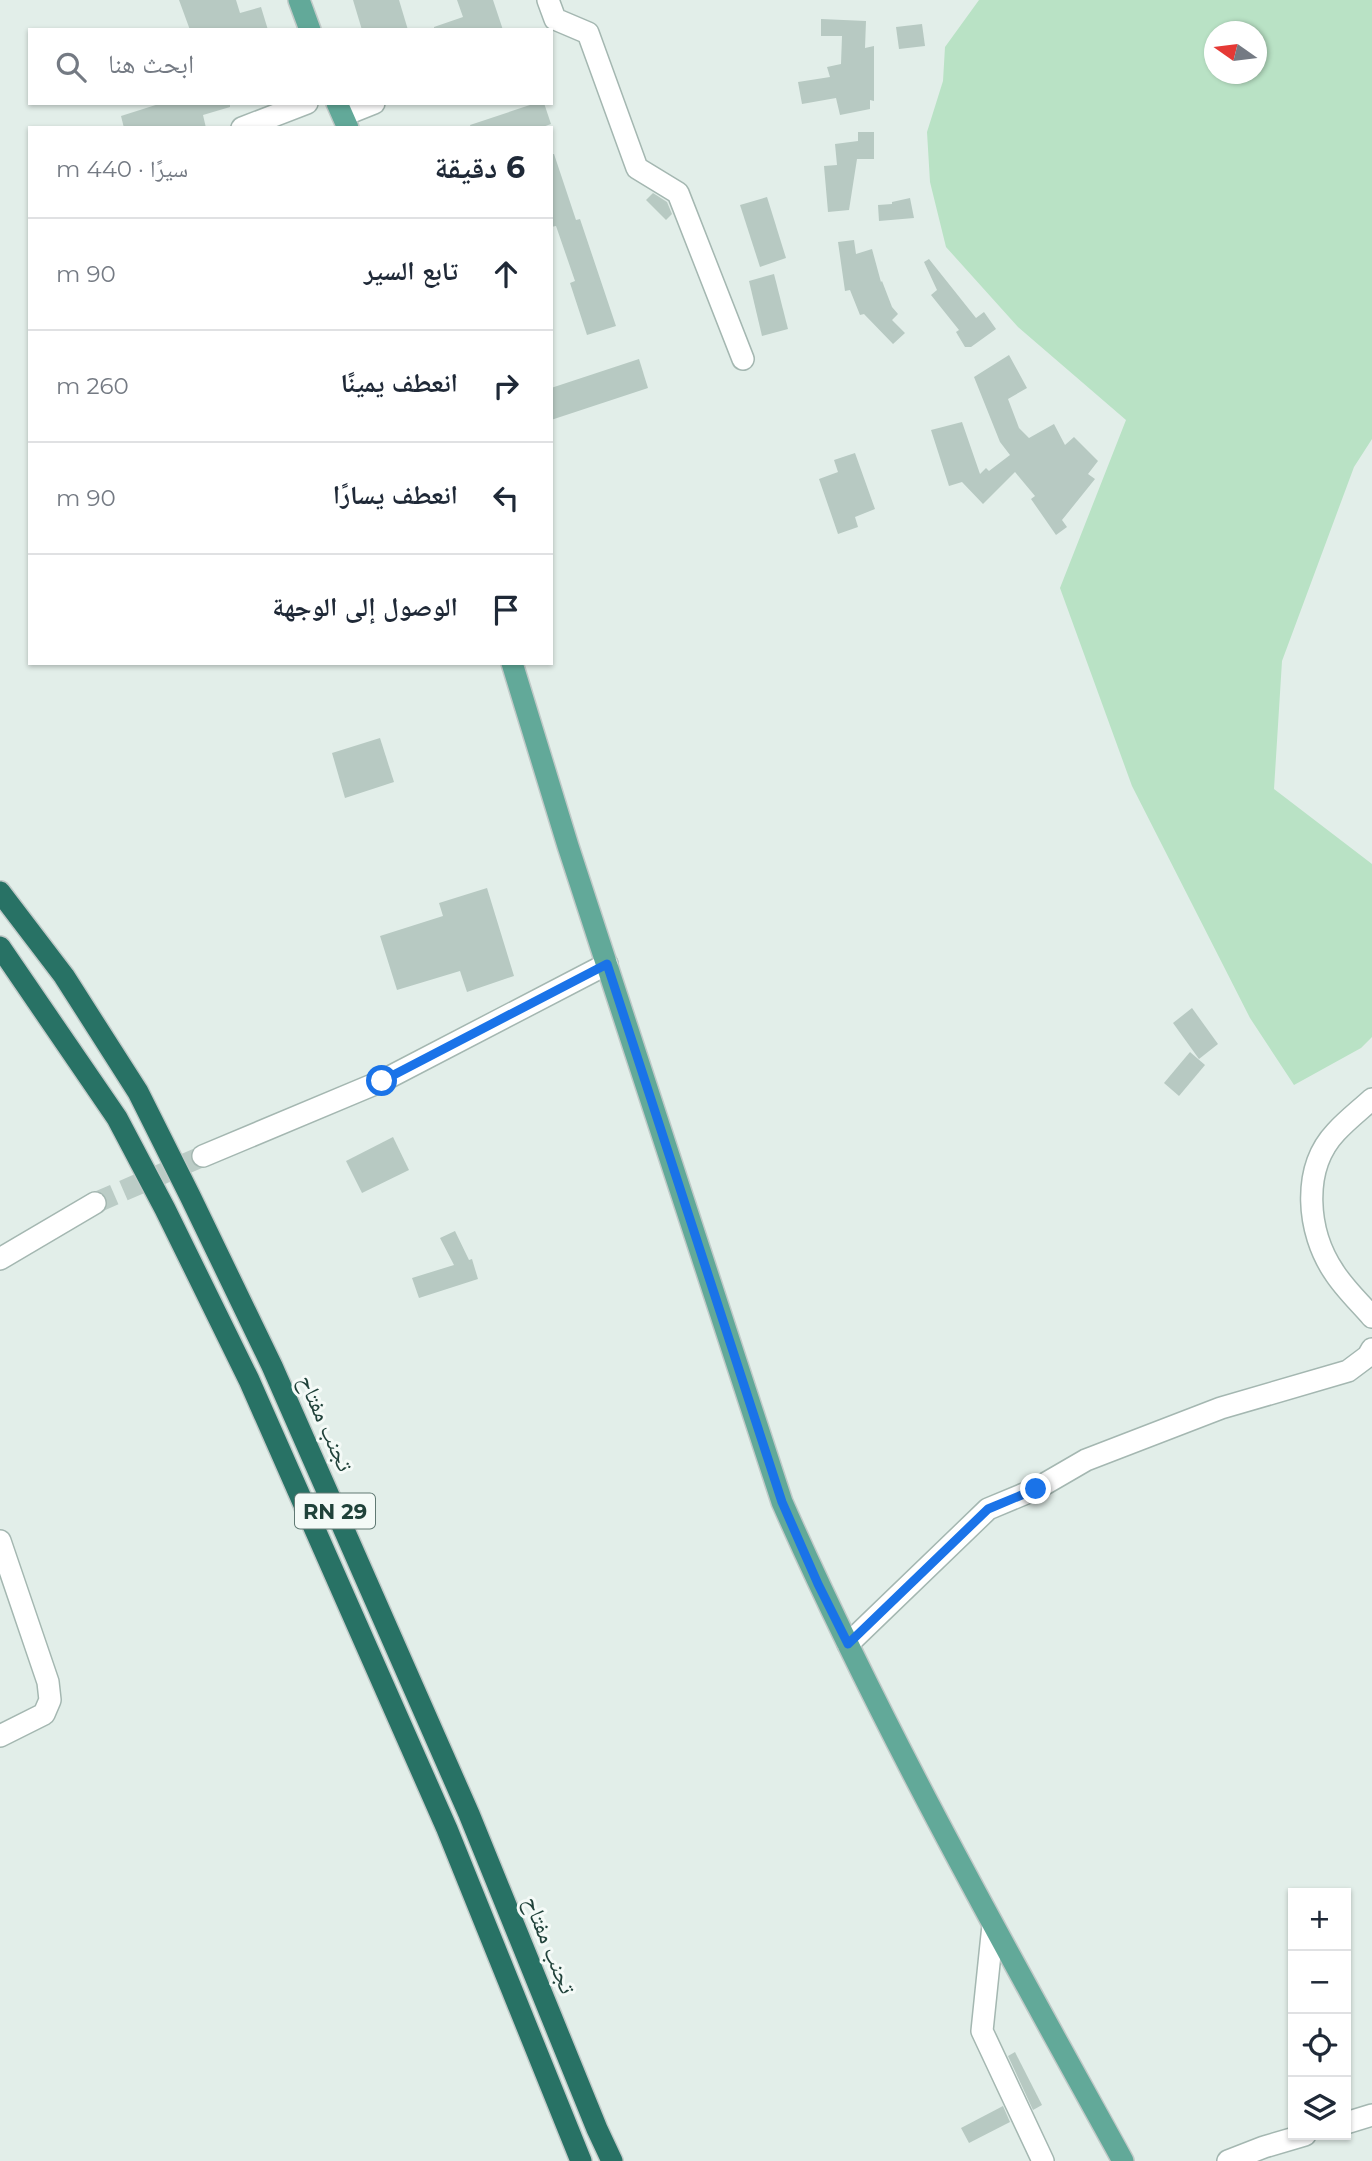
<!DOCTYPE html>
<html lang="ar">
<head>
<meta charset="utf-8">
<style>
	:root { --surface:#fff; --page:#f6f6f7; --text:#1f2937; --muted:#747a83; --line:#e0e1e3 }
	body { margin:0; font-family:Montserrat,"Noto Naskh Arabic",sans-serif; background:var(--page); color:var(--text); direction:rtl }
	.controls { position:absolute; right:21px; bottom:21px; display:grid; overflow:hidden; border-radius:0px; box-shadow:0 2px 5px #0004 }
	.controls button { width:63px; height:63px; display:grid; place-items:center; padding:0; border:0; border-bottom:2px solid var(--line); background:var(--surface); color:var(--text); font:35px sans-serif }
	.compass { position:absolute; left:1204px; top:21px; width:63px; height:63px; border-radius:50%; background:var(--surface); box-shadow:0 2px 5px #0004; rotate:284deg }
	.stop { position:absolute; width:21px; height:21px; margin:-16px; border:5px solid #1a73e8; border-radius:50%; background:#fff }
	.stop.end { background:#1a73e8; border-color:#fff; box-shadow:0 2px 7px #0008 }
	.list { margin:0; padding:0; list-style:none }
	h2 { display:flex; justify-content:space-between; align-items:center; height:91px; margin:0; padding:0 28px; font-size:30px }
	h2 small { font-size:23px; font-weight:400; color:var(--muted) }
	.list li { display:grid; grid-template-columns:46px 1fr auto; gap:21px; align-items:center; box-sizing:border-box; height:112px; padding:0 28px; border-top:2px solid var(--line) }
	.list b { display:block; font-size:26px; white-space:nowrap }
	.list em { font-size:23px; font-style:normal; color:var(--muted) }
	.icon { flex:none; width:38px; height:38px; fill:none; stroke:currentColor; stroke-width:2; stroke-linecap:round; stroke-linejoin:round }
	.map { position:relative; flex:none; width:1372px; height:2161px; overflow:hidden; direction:ltr }
	.search { position:absolute; background:var(--surface); box-shadow:0 2px 5px #0004; left:28px; top:28px; width:525px; height:77px; display:flex; align-items:center; gap:18px; box-sizing:border-box; padding:0 24px; border-radius:0px; color:var(--muted); font-size:26px }
	.panel { position:absolute; background:var(--surface); box-shadow:0 2px 5px #0004; left:28px; top:126px; width:525px; height:539px; border-radius:0px; direction:rtl }
	.map>svg:first-child { display:block }
	.green { fill:#b9e2c5; fill-rule:evenodd }
	.building { fill:#b7c9c2 }
	.lines { fill:none; stroke-linecap:round; stroke-linejoin:round }
	.minor-tunnel { stroke:#bbccc6; stroke-width:21; stroke-dasharray:21 10; stroke-linecap:butt }
	.minor-casing { stroke:#a4b7b1; stroke-width:24 }
	.major-casing { stroke:#c1cac8; stroke-width:24 }
	.highway-casing { stroke:#c1cac8; stroke-width:24 }
	.minor { stroke:#fff; stroke-width:21 }
	.major { stroke:#62a999; stroke-width:21 }
	.highway { stroke:#287265; stroke-width:21 }
	.route { stroke:#1a73e8; stroke-width:9 }
	.labels { text-anchor:middle; dominant-baseline:central; stroke-width:6; stroke-linejoin:round; paint-order:stroke }
	.shield { fill:#f4faf7; stroke:#607973; stroke-width:2 }
	.shield-label { font-size:21px; font-weight:bold; fill:#20423a }
	.street-label { font-size:23px; fill:#20423a; stroke:#f4faf7 }
</style>
</head>
<body>
<div class="map">
<svg width="1372" height="2161" viewBox="0 0 1372 2161">
	<rect width="100%" height="100%" fill="#e2eee9"/>
	<!-- green -->
	<path class="green" d="M979 0H1372V439L1354 467 1282 661 1274 789 1372 864V1037L1361 1048 1294 1085 1250 1018 1132 786 1060 588 1126 420 1018 327 946 247 930 182 927 132 943 81 945 47ZM1214 32H1256V74H1214Z"/>
	<!-- building -->
	<g class="building">
		<path d="M179 0H236L240 13 261 7 268 30H190Z"/>
		<path d="M353 0H399L408 30H362Z"/>
		<path d="M457 0H493L503 30H434V27L463 17Z"/>
		<path d="M821 19 866 21 865 48 874 46V101L870 100V109L840 115 836 98 802 104 798 82 830 77 827 67 841 64 842 36H821Z"/>
		<path d="M922 24 925 46 899 49 896 27Z"/>
		<path d="M162 103H230V107L203 115 206 128H124L121 116Z"/>
		<path d="M536 103H544L551 124 540 128H471L470 125Z"/>
		<path d="M858 132H874V159H857L849 210 828 212 824 166 837 165 835 144 858 141Z"/>
		<path d="M551 154H554L576 220 580 219 616 326 587 335 570 283 575 281 556 226 551 227Z"/>
		<path d="M653 193 667 202 672 214 666 220 646 200Z"/>
		<path d="M767 197 786 258 760 267 740 205Z"/>
		<path d="M910 198 914 218 879 221 878 205 892 204V202Z"/>
		<path d="M854 240 856 254 872 249 881 282 882 281 892 307 898 314 892 320 905 333 893 344 864 314 860 315 850 290 845 291 838 242Z"/>
		<path d="M929 259 976 318 984 312 996 329 971 347H965L956 332 959 330 931 295 937 290 924 262Z"/>
		<path d="M774 274 788 329 762 336 749 281Z"/>
		<path d="M1009 355 1027 388 1008 399 1019 428 1029 438 1054 424 1065 445 1074 437 1098 461 1088 474 1095 479 1062 520 1067 527 1056 535 1031 499 1035 496 1015 472 983 504 962 482 949 486 931 430 962 422 980 474 986 468 989 471 1010 455 1000 442 974 377Z"/>
		<path d="M639 359 648 388 551 420V388Z"/>
		<path d="M855 453 875 509 855 517 858 527 838 534 819 479 838 472 834 460Z"/>
		<path d="M380 738 394 782 345 798 332 753Z"/>
		<path d="M487 888 514 976 467 992 460 971 397 990 380 936 443 916 439 903Z"/>
		<path d="M1192 1008 1218 1044 1199 1059 1173 1023Z"/>
		<path d="M1190 1052 1205 1065 1179 1096 1164 1083Z"/>
		<path d="M393 1137 409 1170 362 1193 346 1161Z"/>
		<path d="M455 1231 469 1260 472 1259 478 1279 419 1298 412 1278 454 1265 440 1238Z"/>
		<path d="M1015 2052 1042 2105 1033 2110 1008 2056Z"/>
		<path d="M1003 2106 1010 2122 969 2143 961 2128Z"/>
	</g>
	<g class="lines">
		<!-- minor-tunnel -->
		<path class="minor-tunnel" d="M95 1203 203 1156"/>
		<defs>
			<g id="minor">
				<path d="M548 0 555 19 588 33 637 168 678 193 743 359"/>
				<path d="M344 115 374 103"/>
				<path d="M242 128 307 103"/>
				<path d="M1372 1099C1360 1110 1347 1120 1336 1132 1301 1169 1307 1232 1334 1272 1344 1288 1359 1302 1372 1317"/>
				<path d="M203 1156 382 1081 607 964"/>
				<path d="M0 1259 95 1203"/>
				<path d="M0 1541 48 1682 50 1700 44 1714 0 1736"/>
				<path d="M848 1644 988 1509 1036 1489 1086 1460 1221 1408 1348 1371 1368 1356 1372 1349"/>
				<path d="M993 1925 982 2031 1043 2161"/>
				<path d="M1346 2123 1372 2115"/>
				<path d="M1228 2161 1264 2147 1305 2135"/>
			</g>
			<g id="major">
				<path d="M299 0 310 30"/>
				<path d="M337 103 348 128"/>
				<path d="M512 663 568 846 782 1502C881 1727 1004 1945 1123 2161"/>
			</g>
			<g id="highway">
				<path d="M0 892 64 976 138 1092 190 1196 272 1366 469 1814 597 2129 612 2161"/>
				<path d="M0 947 117 1118 165 1209 249 1380 447 1829 581 2161"/>
			</g>
		</defs>
		<!-- minor casing -->
		<use href="#minor" class="minor-casing"/>
		<!-- major casing -->
		<use href="#major" class="major-casing"/>
		<!-- highway casing -->
		<use href="#highway" class="highway-casing"/>
		<!-- minor -->
		<use href="#minor" class="minor"/>
		<!-- major -->
		<use href="#major" class="major"/>
		<!-- highway -->
		<use href="#highway" class="highway"/>
	</g>
	<g class="lines">
		<!-- route -->
		<path class="route" d="M382 1081 607 964 782 1502 818 1584 848 1644 988 1509 1036 1489"/>
	</g>
	<g class="labels">
		<!-- shield labels -->
		<rect class="shield" x="295" y="1493.5" width="80" height="35" rx="5"/>
		<g class="shield-label">
			<text x="335" y="1511">RN 29</text>
		</g>
		<!-- street labels -->
		<g class="street-label">
			<text transform="translate(326 1423) rotate(66)">تجنب مفتاح</text>
			<text transform="translate(550 1945) rotate(68)">تجنب مفتاح</text>
		</g>
	</g>
</svg>
<div class="controls">
<button>+</button>
<button>−</button>
<button><svg class="icon" aria-label="locate" viewBox="0 0 24 24"><circle cx="12" cy="12" r="6"/><path d="M12 2v4M12 18v4M2 12h4M18 12h4"/></svg></button>
<button><svg class="icon" aria-label="layers" viewBox="0 0 24 24"><path d="M12 4l9 5-9 5-9-5zM3 14l9 5 9-5"/></svg></button>
</div>
<svg class="compass" viewBox="-18 -18 36 36"><path d="M0-13l5 13h-10z" fill="#e53935"/><path d="M0 13l5-13h-10z" fill="#747a83"/></svg>
<div class="stop" style="left:382px;top:1081px"></div>
<div class="stop end" style="left:1036px;top:1489px"></div>
<div class="search"><svg class="icon" aria-label="search" viewBox="0 0 24 24"><circle cx="10" cy="10" r="6"/><path d="M15 15l6 6"/></svg>ابحث هنا</div>
<section class="panel">
<h2>6 دقيقة<small>سيرًا · 440 m</small></h2>
<ul class="list">
<li><svg class="icon" aria-label="ahead" viewBox="0 0 24 24"><path d="M12 20V5M6 11l6-6 6 6"/></svg><div><b>تابع السير</b></div><em>90 m</em></li>
<li><svg class="icon" aria-label="right" viewBox="0 0 24 24"><path d="M7 20v-9h11M14 6l5 5-5 5"/></svg><div><b>انعطف يمينًا</b></div><em>260 m</em></li>
<li><svg class="icon" aria-label="left" viewBox="0 0 24 24"><path d="M17 20v-9H6M10 6l-5 5 5 5"/></svg><div><b>انعطف يسارًا</b></div><em>90 m</em></li>
<li><svg class="icon" aria-label="arrive" viewBox="0 0 24 24"><path d="M6 21V4h12l-3 4 3 4H6"/></svg><div><b>الوصول إلى الوجهة</b></div></li>
</ul>
</section>
</div>
</body>
</html>
